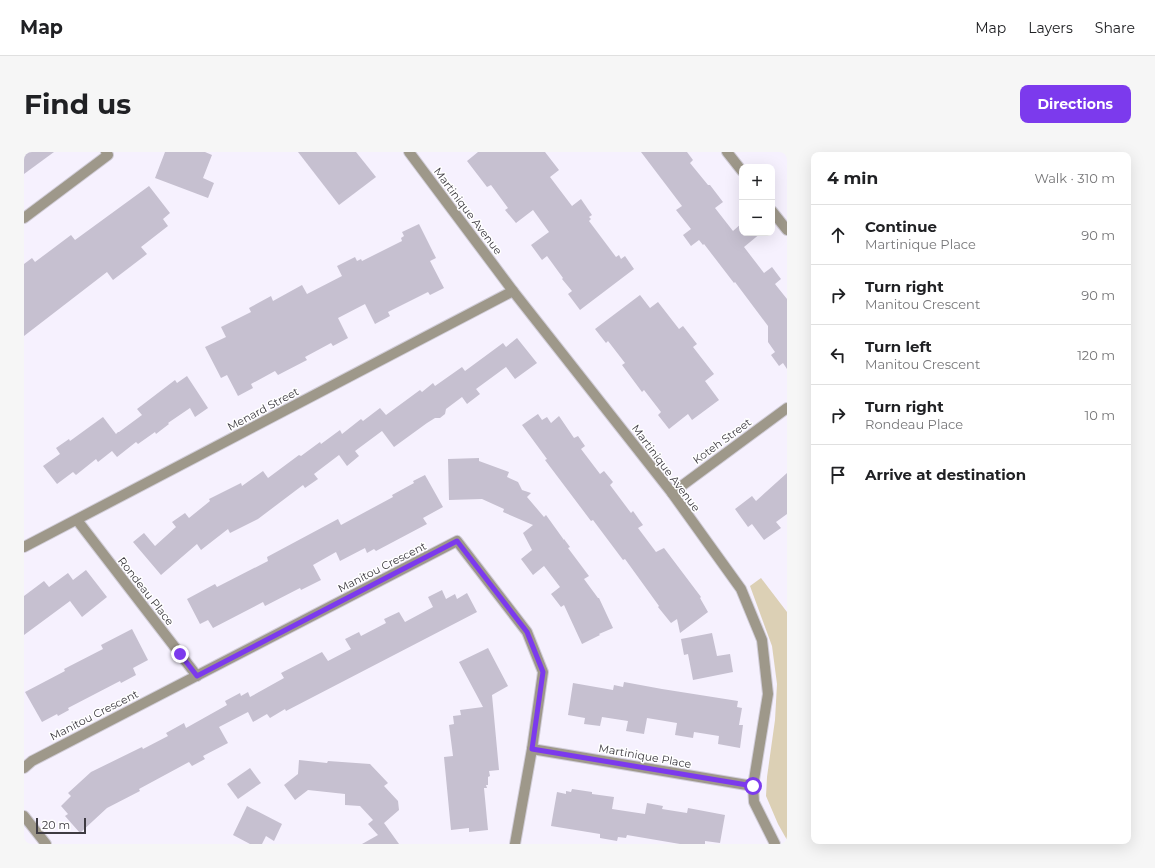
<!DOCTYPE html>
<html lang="en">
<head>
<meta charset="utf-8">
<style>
	:root { --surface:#fff; --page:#f6f6f6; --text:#202124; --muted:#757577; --line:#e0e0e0; --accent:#7c3aed }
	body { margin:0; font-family:Montserrat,sans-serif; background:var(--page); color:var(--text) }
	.controls { position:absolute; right:12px; top:12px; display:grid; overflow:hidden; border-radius:8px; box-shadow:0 4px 16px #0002 }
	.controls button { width:36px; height:36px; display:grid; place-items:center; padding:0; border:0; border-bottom:1px solid var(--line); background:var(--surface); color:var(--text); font:20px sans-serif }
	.scale { position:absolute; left:12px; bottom:10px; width:50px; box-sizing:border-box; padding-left:4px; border:2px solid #3e3b42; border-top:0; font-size:11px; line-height:14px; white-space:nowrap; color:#3e3b42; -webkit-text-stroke:3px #fff; paint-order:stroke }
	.stop { position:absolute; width:12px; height:12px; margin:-9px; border:3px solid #7c3aed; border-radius:50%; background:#fff }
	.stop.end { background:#7c3aed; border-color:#fff; box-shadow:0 1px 4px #0008 }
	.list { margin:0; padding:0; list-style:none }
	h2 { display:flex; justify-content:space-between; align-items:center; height:52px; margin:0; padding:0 16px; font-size:17px }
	h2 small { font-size:13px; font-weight:400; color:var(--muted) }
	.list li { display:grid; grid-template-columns:26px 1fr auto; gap:12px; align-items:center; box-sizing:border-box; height:60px; padding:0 16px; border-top:1px solid var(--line) }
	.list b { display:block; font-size:15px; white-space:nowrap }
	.list p { margin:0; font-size:13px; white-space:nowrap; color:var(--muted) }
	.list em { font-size:13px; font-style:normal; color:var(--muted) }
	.icon { flex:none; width:22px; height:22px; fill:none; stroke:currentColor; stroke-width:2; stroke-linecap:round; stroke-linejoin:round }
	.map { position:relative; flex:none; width:763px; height:692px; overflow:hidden; border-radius:8px }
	header { display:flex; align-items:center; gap:24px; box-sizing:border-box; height:56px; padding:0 20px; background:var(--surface); border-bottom:1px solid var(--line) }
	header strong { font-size:19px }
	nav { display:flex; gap:22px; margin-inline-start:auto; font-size:14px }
	.intro { display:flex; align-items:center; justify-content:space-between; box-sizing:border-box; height:96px; padding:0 24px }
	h1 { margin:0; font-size:28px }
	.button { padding:10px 18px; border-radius:8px; background:var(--accent); color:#fff; font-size:14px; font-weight:700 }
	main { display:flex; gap:24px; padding:0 24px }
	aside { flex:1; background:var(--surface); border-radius:8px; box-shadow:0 4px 16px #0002 }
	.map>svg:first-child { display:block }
	.green { fill:#dcd0b5 }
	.building { fill:#c6c0d0 }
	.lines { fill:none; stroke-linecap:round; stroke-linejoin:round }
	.minor-casing { stroke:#d1cdd8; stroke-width:12 }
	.minor { stroke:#9e988a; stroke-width:10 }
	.route { stroke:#7c3aed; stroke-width:5 }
	.labels { text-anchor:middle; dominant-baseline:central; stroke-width:3; stroke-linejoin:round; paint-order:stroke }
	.street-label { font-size:11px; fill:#3e3b42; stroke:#fff }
</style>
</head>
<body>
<header>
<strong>Map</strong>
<nav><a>Map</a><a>Layers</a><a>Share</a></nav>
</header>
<div class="intro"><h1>Find us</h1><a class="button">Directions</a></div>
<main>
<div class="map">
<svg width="763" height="692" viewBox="0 0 763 692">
	<rect width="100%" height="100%" fill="#f6f1fe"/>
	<!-- green -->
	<path class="green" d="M737 426 763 460V688L754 672 742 644 743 625 751 568 753 532 748 494 726 434Z"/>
	<!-- building -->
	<g class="building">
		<path d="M0 0H30L0 22Z"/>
		<path d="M141 0H181L188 3 179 26 190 31 184 46 131 26Z"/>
		<path d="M274 0H332L352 25 315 53Z"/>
		<path d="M454 0H521L535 18 526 25 548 54 557 47 568 63 565 65 567 67 565 69 592 105 595 103 597 107 601 104 610 117 556 158 544 142 548 139 538 127 539 126 523 104 518 108 507 93 525 80 509 58 492 71 481 58 484 56 467 33 463 35 443 9Z"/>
		<path d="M617 0H663L669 8 666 11 684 33H686L699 50 691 56 709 79 718 71V81H737L720 95 740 121 748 115 757 127 751 132 763 147V217L759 211 755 214 747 203 751 200 744 190V174L711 130 710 131 680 92 679 93 675 88 667 94 659 83 667 77 652 58 658 54Z"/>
		<path d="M125 34 146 61 139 67 144 74 117 95 123 102 89 128 83 120 0 184V112L8 106 11 110 47 83 51 88Z"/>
		<path d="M395 72 412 106 406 109 420 136 406 143 404 140 364 160 366 164 351 172 341 152 314 166 324 186 309 194 307 191 281 205 283 208 254 223 251 219 227 232 229 236 214 244 203 223 197 226 181 195 202 185 197 175 227 160 225 156 247 144 249 149 278 133 283 142 318 124 313 114 331 105 333 109 337 107 338 109 378 89 377 86 380 84 378 80Z"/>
		<path d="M616 143 626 156 634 150 655 177 659 174 673 192 669 195 690 222 681 229 695 248 668 268 664 262 645 277 634 263 637 260 620 238 618 240 598 213 601 211 584 189 582 191 571 177Z"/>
		<path d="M493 186 513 211 491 227 482 215 452 237 456 242 443 252 438 245 422 257 421 262 416 266H411L403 271 370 295 358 279 331 299 335 304 323 314 315 303 290 322 294 327 281 336 279 333 234 367 206 381 204 377 177 398 173 392 137 423 109 390 120 381 131 394 152 375 148 370 161 361 165 366 186 349 185 347 217 331 218 334 239 319 244 326 275 303 277 304 296 290 297 292 316 278 318 282 337 267 339 269 356 256 362 263 396 238 398 240 409 231 411 234 438 215 441 219 479 191 482 195Z"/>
		<path d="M163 224 184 256 171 265 166 256 144 271 145 272 132 282 131 280 114 292 112 290 93 305 88 299 74 310 72 307 52 323 49 320 33 332 19 314 36 302 32 296 45 287 46 289 79 265 92 282 94 280H95L118 263 113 257 151 228 153 231Z"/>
		<path d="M514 262 518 268 523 265 527 271 535 264 550 286 554 284 561 294 557 297 576 322 580 319 589 330 586 333 607 361 609 359 619 373 614 376 632 400 640 396 677 445 676 446 684 460 656 481 653 467 647 471 634 455 635 454 601 407 599 408 569 368 567 369 521 308 523 307 498 273Z"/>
		<path d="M455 306V309L485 320 483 325 494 330 498 338 507 341 503 345 520 365 522 363 540 388V387L546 395 544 396 565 424 560 427 574 446H575L589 476 575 482 576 483 558 492 540 453 537 455 527 442 536 435 520 414 509 423 497 407 508 398 499 381 509 373 479 360 480 357 458 347 425 348 424 307Z"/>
		<path d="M763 321V362L752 370 757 376 740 388 728 372 724 375 711 357 728 344 732 349Z"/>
		<path d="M401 323 419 355 399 366 403 372 352 399 350 397 343 401 341 396 316 409 312 400 289 413 297 428 277 438 276 436 241 454 239 450 189 476 184 468 176 472 163 447 191 432 193 435 244 409 243 405 314 367 317 373 369 345 368 343 390 331 389 329Z"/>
		<path d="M62 418 83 445 58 465 46 449 0 483V444L20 429 25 435 44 421 49 428Z"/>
		<path d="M418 438 422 447 431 442 433 447 443 441 453 460 262 559 261 557 246 566 243 562 229 570 224 560 195 575 204 591 179 604 181 607 168 614 165 610 115 637 116 639 83 656 56 681 41 664 44 662 37 654 47 644 44 641 67 620 118 595 119 597 144 584 142 581 160 571 162 576 203 553 201 549 216 541 217 544 224 540 226 545 260 526 257 521 298 500 304 509 327 497 321 487 335 480 337 484 362 471 360 467 375 460 381 470 409 455 404 445Z"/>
		<path d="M108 477 124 508 109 516 112 523 97 531 96 529 44 556 45 558 34 564 33 562 18 570 1 540 41 519 40 517 79 497 77 493Z"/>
		<path d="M688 481 693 504 706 502 709 520 669 528 664 502 660 503 657 487Z"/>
		<path d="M464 496 484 534 468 543 475 618 465 619 466 624 464 625V633H462L463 636H460L464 678 445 680V676L427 678 420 605 429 604 425 573 430 572 429 564 437 563 436 558 459 555 435 510Z"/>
		<path d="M600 530 638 537 714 549 713 555 718 556 715 573H719L716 596 694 592 695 584 670 580 669 586 651 583 653 571 623 566 620 582 602 579 604 569 578 565 576 574 560 572 561 566 544 563 549 531 589 538 590 533 599 535Z"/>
		<path d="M275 608 303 611 304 609 346 612 364 631 360 634 374 649 375 658 360 671 375 692H338L354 683 344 672 349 668 336 654 321 653V642L284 638 271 648 260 633 274 622Z"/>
		<path d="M226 616 237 631 214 647 203 632Z"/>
		<path d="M548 637 568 640V642L590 645 588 657 621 662 623 651 639 654 638 657 663 661 664 656 701 663 696 691 681 689V692H656L603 683 602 686 594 685 593 689 576 686V682L527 674 533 640 542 642V639L547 640Z"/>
		<path d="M223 654 258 672 250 689 242 684 238 692H226L209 683Z"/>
	</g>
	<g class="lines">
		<defs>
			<g id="minor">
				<path d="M385 0 489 139 648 341 717 437 738 488 744 542 729 634 730 650 751 692"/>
				<path d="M703 0 718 19"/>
				<path d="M748 59 763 78"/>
				<path d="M0 66 84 3 82 0"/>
				<path d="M648 341 763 256"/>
				<path d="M53 368 173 524"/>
				<path d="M0 395 489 139"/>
				<path d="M508 597 729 634"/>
				<path d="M0 616 8 609 433 389 503 480 519 520 508 597 491 692"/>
				<path d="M0 664 22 692"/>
			</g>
		</defs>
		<!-- minor casing -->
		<use href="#minor" class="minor-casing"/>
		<!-- minor -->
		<use href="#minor" class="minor"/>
	</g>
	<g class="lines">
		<!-- route -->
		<path class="route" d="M156 502 173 524 433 389 503 480 519 520 508 597 729 634"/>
	</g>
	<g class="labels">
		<!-- street labels -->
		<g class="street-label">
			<text transform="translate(444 59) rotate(53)">Martinique Avenue</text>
			<text transform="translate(239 257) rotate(-28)">Menard Street</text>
			<text transform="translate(698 289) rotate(-36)">Koteh Street</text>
			<text transform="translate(642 316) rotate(53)">Martinique Avenue</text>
			<text transform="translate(358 415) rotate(-27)">Manitou Crescent</text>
			<text transform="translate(122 439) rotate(52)">Rondeau Place</text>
			<text transform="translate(70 563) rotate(-27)">Manitou Crescent</text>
			<text transform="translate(621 604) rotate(10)">Martinique Place</text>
		</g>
	</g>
</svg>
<div class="controls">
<button>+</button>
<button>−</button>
</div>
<div class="scale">20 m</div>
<div class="stop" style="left:729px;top:634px"></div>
<div class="stop end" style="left:156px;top:502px"></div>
</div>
<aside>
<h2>4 min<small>Walk · 310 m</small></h2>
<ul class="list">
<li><svg class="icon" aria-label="ahead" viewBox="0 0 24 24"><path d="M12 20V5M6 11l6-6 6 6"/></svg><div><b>Continue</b><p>Martinique Place</p></div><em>90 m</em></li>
<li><svg class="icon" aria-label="right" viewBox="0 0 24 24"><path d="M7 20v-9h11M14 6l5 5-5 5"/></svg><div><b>Turn right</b><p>Manitou Crescent</p></div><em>90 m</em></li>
<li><svg class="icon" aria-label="left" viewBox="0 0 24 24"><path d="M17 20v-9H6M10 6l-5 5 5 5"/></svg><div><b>Turn left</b><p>Manitou Crescent</p></div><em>120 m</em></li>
<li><svg class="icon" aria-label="right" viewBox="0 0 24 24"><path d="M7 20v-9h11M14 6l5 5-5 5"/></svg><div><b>Turn right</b><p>Rondeau Place</p></div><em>10 m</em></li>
<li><svg class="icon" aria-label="arrive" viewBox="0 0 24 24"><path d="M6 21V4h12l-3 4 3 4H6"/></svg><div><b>Arrive at destination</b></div></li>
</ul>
</aside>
</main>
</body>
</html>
